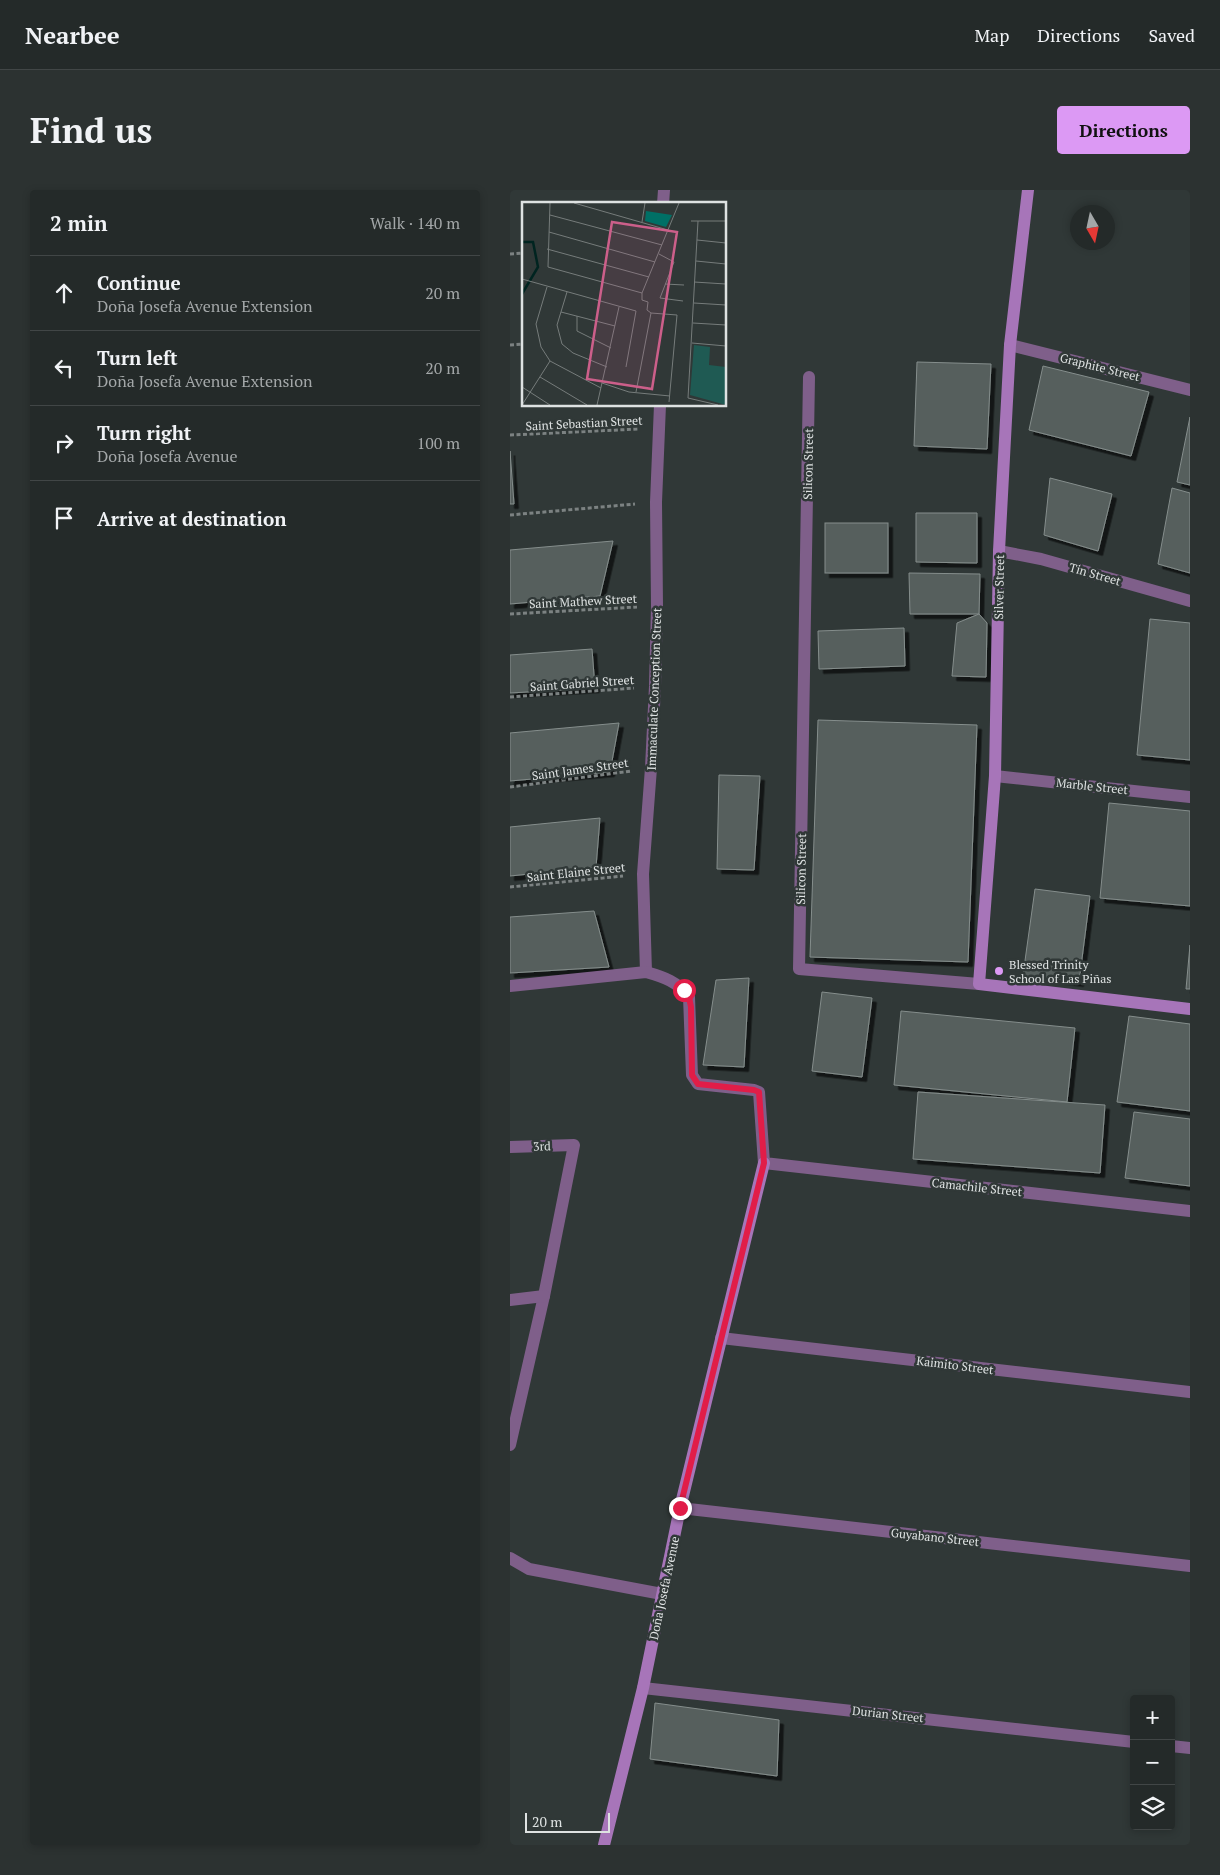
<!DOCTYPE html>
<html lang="en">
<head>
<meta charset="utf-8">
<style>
	:root { --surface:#242a29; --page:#2c3231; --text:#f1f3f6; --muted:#a3a7a8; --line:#414646; --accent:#dc99f4 }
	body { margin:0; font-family:"PT Serif",serif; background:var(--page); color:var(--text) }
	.controls { position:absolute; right:15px; bottom:15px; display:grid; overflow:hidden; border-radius:5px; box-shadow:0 2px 8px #0003 }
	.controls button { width:45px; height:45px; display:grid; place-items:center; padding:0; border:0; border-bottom:1px solid var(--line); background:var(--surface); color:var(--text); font:25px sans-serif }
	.compass { position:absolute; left:560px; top:15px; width:45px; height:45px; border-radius:50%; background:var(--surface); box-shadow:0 2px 8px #0003; rotate:171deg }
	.scale { position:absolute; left:15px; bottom:12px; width:85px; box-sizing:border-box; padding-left:5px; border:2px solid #dee2e2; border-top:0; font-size:14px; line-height:18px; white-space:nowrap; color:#dee2e2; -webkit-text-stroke:4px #303837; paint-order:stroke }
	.stop { position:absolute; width:15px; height:15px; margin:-11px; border:4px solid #e11d48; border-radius:50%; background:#fff }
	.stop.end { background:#e11d48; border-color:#fff; box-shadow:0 1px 5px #0008 }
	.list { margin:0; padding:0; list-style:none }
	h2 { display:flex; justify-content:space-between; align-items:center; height:65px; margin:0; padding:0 20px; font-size:21px }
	h2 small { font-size:16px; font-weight:400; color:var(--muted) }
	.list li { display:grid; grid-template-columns:32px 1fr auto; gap:15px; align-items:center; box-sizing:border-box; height:75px; padding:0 20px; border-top:1px solid var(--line) }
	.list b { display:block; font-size:19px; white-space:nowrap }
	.list p { margin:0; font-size:16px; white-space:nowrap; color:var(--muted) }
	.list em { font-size:16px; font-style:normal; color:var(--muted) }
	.icon { flex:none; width:28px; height:28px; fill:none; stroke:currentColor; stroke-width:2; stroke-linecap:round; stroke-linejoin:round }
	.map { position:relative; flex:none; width:680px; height:1655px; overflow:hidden; border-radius:5px }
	header { display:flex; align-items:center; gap:30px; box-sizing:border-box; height:70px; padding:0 25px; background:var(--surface); border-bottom:1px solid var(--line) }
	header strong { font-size:24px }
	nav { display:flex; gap:28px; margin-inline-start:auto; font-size:18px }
	.intro { display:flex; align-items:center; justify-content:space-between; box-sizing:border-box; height:120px; padding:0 30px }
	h1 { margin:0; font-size:35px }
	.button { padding:12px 22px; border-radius:5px; background:var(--accent); color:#111; font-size:18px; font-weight:700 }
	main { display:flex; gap:30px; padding:0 30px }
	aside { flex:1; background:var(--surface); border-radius:5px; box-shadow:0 2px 8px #0003 }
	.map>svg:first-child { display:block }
	.building { fill:#565e5d; stroke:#858e8c; filter:url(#shadow) }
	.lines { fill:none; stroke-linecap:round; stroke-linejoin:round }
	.path { stroke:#7c8282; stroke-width:3; stroke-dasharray:4 2.5; stroke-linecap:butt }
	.street { stroke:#7f5f8a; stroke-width:12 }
	.secondary { stroke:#a775b9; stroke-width:12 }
	.route { stroke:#e11d48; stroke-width:6 }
	.poi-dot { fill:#dc99f4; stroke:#303837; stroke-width:2 }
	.labels { text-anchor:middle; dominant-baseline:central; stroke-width:5; stroke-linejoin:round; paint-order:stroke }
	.street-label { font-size:12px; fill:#dee2e2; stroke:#303837 }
	.poi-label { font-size:12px; fill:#dee2e2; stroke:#303837; text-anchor:start }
	.inset-river { fill:none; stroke:#002420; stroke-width:2.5 }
	.inset-road { fill:none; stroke:#767c7b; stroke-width:1 }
	.view { fill:#cc5f8a; fill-opacity:0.15; stroke:#cc5f8a; stroke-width:2.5 }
	.inset-edge { fill:none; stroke:#dee2e2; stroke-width:2.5 }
</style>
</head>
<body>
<header>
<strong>Nearbee</strong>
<nav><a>Map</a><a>Directions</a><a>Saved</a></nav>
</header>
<div class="intro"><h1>Find us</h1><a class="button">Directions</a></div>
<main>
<aside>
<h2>2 min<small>Walk · 140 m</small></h2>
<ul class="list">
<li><svg class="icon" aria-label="ahead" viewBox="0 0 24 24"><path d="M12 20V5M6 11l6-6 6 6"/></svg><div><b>Continue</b><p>Doña Josefa Avenue Extension</p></div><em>20 m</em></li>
<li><svg class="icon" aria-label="left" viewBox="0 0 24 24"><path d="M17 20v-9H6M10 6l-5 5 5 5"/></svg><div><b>Turn left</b><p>Doña Josefa Avenue Extension</p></div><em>20 m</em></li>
<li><svg class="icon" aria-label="right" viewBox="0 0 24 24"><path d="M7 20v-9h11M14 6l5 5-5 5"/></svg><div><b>Turn right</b><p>Doña Josefa Avenue</p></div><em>100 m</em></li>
<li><svg class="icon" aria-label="arrive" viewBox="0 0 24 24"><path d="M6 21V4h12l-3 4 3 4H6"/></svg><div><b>Arrive at destination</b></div></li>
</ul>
</aside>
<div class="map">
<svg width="680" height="1655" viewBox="0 0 680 1655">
	<defs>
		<filter id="shadow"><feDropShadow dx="4.5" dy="4.5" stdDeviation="0" flood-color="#0009"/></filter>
	</defs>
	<rect width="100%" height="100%" fill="#303837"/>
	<!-- building -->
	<g class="building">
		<path d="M407 172 481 174 477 259 404 256Z"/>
		<path d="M533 176 639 202 621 266 519 240Z"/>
		<path d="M680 227V295L667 292Z"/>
		<path d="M0 261 4 314H0Z"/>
		<path d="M540 288 602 304 588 361 534 345Z"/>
		<path d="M662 298 680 303V383L648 374Z"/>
		<path d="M406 323H467V373L406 372Z"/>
		<rect x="315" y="333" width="63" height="50"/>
		<path d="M103 351 90 406 0 414V360Z"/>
		<path d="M399 383 470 384 469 424H400Z"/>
		<path d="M469 424 477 433 476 487 442 486 447 433Z"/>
		<path d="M640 429 680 433V570L627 565Z"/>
		<path d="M394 438 395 476 309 479 308 441Z"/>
		<path d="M82 459 85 498 0 503V465Z"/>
		<path d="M308 530 467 535 458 772 300 767Z"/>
		<path d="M109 533 100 582 0 591V543Z"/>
		<path d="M209 585 250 586 244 680 207 679Z"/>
		<path d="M599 613 680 621V716L590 708Z"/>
		<path d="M90 628 86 677 0 686V637Z"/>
		<path d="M525 699 580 706 569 792 513 785Z"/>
		<path d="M84 721 99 777 0 783V727Z"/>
		<path d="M680 755V799H676Z"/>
		<path d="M239 788 234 877 193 875 206 790Z"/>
		<path d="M312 802 362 808 352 887 302 881Z"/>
		<path d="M391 821 565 838 557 912 384 895Z"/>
		<path d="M619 826 680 834V921L607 912Z"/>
		<path d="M408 902 595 915 590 983 403 969Z"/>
		<path d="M624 922 680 929V996L615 988Z"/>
		<path d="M145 1513 269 1530 267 1586 140 1569Z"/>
	</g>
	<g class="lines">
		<!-- path -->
		<g class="path">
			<path d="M0 64 14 63"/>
			<path d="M0 155 14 154"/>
			<path d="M0 245 128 239"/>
			<path d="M0 325 125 314"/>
			<path d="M0 424 127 417"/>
			<path d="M0 507 124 498"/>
			<path d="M0 597 121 581"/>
			<path d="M0 697 113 686"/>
		</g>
		<!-- street -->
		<g class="street">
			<path d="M153 14 154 0"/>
			<path d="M500 155 680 200"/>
			<path d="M299 187 289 779 469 794"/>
			<path d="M489 361 531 369 680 411"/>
			<path d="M485 586 680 607"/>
			<path d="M136 782 133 684 141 578 145 496 147 416 146 312 150 215"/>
			<path d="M0 796 136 782C154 787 168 792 179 807L182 885 188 894 244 900 249 902 254 973 680 1021"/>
			<path d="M0 957 64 955 34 1106 0 1255"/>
			<path d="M0 1110 34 1106"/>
			<path d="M211 1148 680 1202"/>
			<path d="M170 1318 680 1376"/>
			<path d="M0 1368 19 1379 152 1404"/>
			<path d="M133 1498 624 1552"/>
			<path d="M661 1556 680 1558"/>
		</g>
		<!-- secondary -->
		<g class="secondary">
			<path d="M518 0 500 155 489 361 485 586 469 794 680 819"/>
			<path d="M94 1655 133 1498 170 1318 254 973"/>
		</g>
	</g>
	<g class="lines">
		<!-- route -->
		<path class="route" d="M170 1318 254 973 249 902 244 900 188 894 182 885 181 817 179 807 174 800"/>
	</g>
	<!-- markers -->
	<circle class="poi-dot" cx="489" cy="781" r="5"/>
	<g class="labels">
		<!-- street labels -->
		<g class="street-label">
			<text transform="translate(590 177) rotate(14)">Graphite Street</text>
			<text transform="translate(74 233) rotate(-3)">Saint Sebastian Street</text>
			<text transform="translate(298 274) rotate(-89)">Silicon Street</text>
			<text transform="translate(585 384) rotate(16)">Tin Street</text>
			<text transform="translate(489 397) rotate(-89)">Silver Street</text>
			<text transform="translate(73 411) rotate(-3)">Saint Mathew Street</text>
			<text transform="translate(72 493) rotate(-4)">Saint Gabriel Street</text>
			<text transform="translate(144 499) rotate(-88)">Immaculate Conception Street</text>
			<text transform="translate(70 579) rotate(-8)">Saint James Street</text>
			<text transform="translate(582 596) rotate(6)">Marble Street</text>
			<text transform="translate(291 679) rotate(-89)">Silicon Street</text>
			<text transform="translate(66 682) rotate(-6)">Saint Elaine Street</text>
			<text transform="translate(32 956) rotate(-2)">3rd</text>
			<text transform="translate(467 997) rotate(6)">Camachile Street</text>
			<text transform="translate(445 1175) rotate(7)">Kaimito Street</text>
			<text transform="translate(425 1347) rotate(6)">Guyabano Street</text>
			<text transform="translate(154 1398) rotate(-78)">Doña Josefa Avenue</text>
			<text transform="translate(378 1524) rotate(6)">Durian Street</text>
		</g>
		<!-- poi labels -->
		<g class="poi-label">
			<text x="499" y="774">Blessed Trinity<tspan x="499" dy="14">School of Las Piñas</tspan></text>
		</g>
	</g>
	<!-- overview -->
	<g transform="translate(12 12)">
		<rect width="204" height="204" fill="#303837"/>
		<path d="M172 143 188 145 187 163 204 165V203L168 193Z" fill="#1f5a53"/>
		<path d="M124 9 150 13 144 25 123 19Z" fill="#007066"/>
		<path class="inset-river" d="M0 40H11L16 65 0 92"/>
		<path class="inset-road" d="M28 1 26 65 120 91M52 1 146 28M28 13 140 43M169 19H204M176 19 166 196 196 203M120 20 123 1M27 30 133 60M175 38 204 41M25 47 127 75M137 52 152 60 138 96 161 99M174 59 204 62M0 77 114 109 104 165M172 80 204 82M143 82 162 83M25 85 14 122 19 145 28 159 79 186M45 90 35 123 40 142 51 151 85 165M172 101 204 103M39 110 93 124M129 111 125 108 126 100 120 98V91L157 1M129 111 155 113 147 200M55 114V129L89 146M171 121 204 123M170 141 204 144M18 175 65 203M80 181 107 190 148 194M0 185 28 203M114 190 129 111M0 203 28 159M75 203 97 105"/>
		<path class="view" d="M90 20 155 30 130 187 65 177Z"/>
		<rect width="204" height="204" class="inset-edge"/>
	</g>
</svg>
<div class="controls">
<button>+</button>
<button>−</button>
<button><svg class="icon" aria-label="layers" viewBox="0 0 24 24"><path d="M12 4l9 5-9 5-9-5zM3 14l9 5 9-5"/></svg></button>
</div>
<svg class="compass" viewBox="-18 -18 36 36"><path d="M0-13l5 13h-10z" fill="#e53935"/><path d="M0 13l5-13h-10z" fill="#a3a7a8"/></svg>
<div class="scale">20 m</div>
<div class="stop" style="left:174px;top:800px"></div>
<div class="stop end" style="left:170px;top:1318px"></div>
</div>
</main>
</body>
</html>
